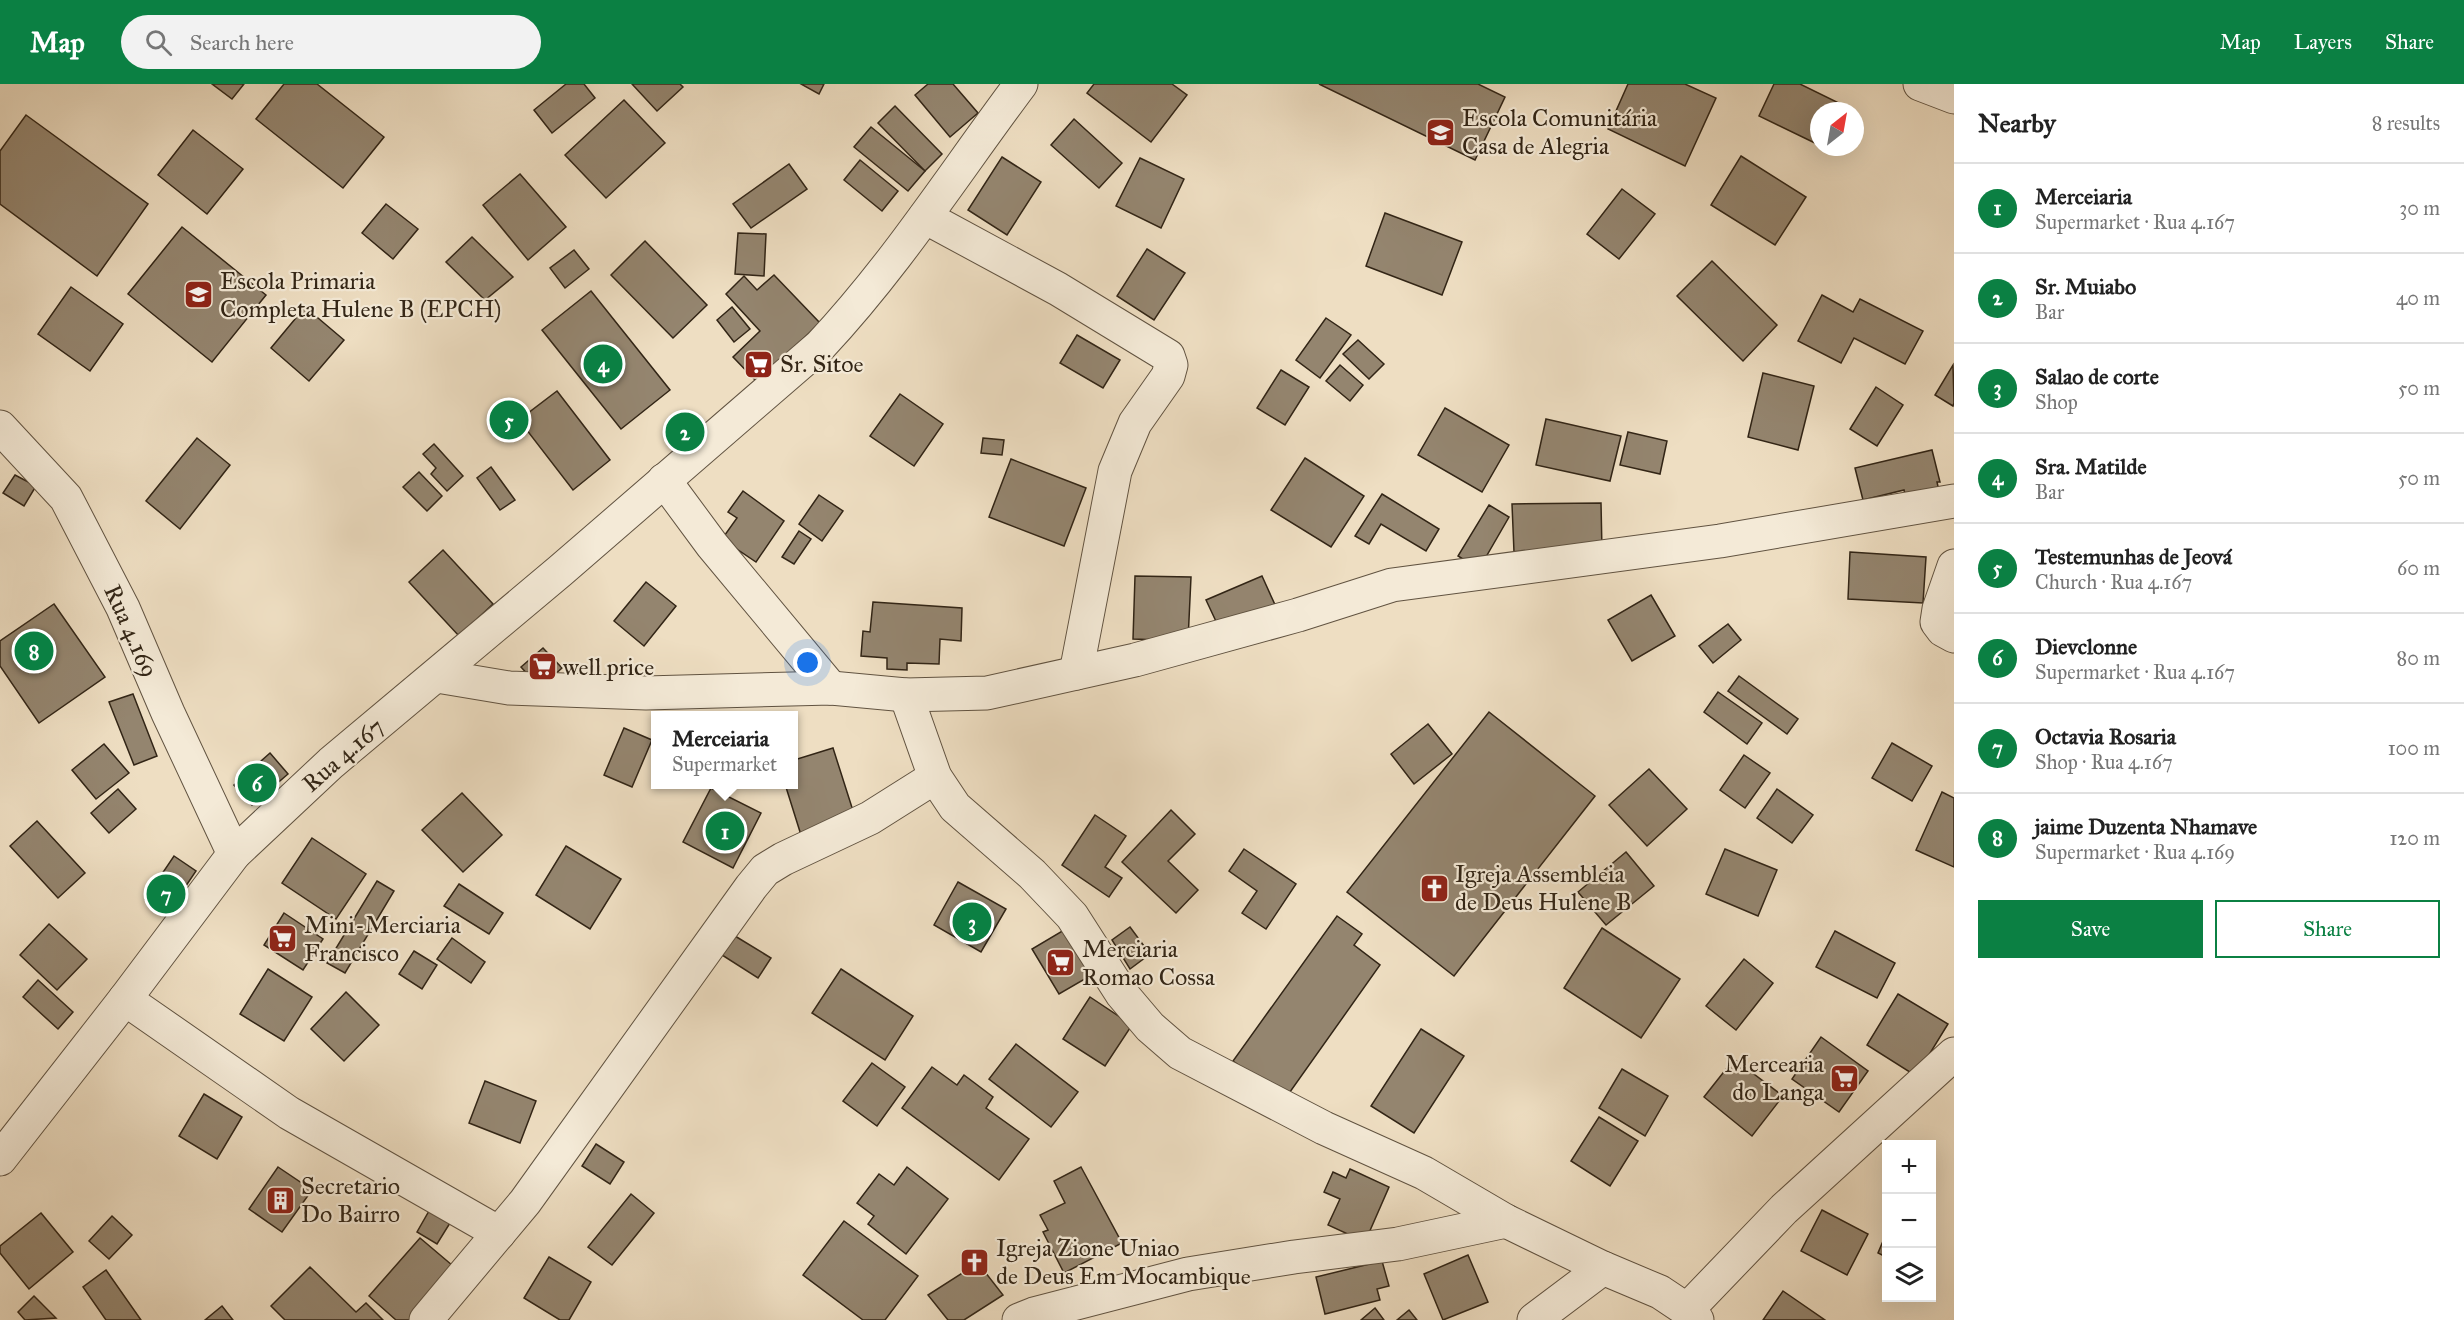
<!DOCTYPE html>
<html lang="en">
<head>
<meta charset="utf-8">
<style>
	:root { --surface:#fff; --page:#f2f2f2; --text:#222; --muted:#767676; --line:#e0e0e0; --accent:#0b8043 }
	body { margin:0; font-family:"IM FELL Great Primer",serif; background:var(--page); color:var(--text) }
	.controls { position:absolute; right:18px; bottom:18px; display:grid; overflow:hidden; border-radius:0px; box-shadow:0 6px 24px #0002 }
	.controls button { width:54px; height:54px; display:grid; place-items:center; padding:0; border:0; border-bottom:2px solid var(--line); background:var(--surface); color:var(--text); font:30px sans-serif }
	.compass { position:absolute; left:1810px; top:18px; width:54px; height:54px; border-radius:50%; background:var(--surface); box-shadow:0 6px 24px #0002; rotate:31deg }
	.you { position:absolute; left:808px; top:579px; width:21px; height:21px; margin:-15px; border:4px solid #fff; border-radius:50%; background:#1a73e8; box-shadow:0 0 0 9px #1a73e833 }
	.badge { display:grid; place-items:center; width:39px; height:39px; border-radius:50%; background:var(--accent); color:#fff; font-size:20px; font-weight:700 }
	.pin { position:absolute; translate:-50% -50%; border:3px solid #fff; box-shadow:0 2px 6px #0006 }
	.popup { position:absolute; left:651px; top:627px; width:147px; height:78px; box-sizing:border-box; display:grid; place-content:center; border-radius:0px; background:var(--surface); filter:drop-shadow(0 2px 4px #0005); font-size:20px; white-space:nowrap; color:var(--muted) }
	.popup b { font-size:22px; color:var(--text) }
	.popup::after { content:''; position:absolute; left:50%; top:100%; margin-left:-12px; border:12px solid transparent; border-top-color:var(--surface) }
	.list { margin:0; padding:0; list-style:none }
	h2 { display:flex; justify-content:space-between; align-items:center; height:78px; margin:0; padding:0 24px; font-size:26px }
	h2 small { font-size:20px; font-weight:400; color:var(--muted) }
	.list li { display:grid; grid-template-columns:39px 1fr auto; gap:18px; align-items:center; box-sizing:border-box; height:90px; padding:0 24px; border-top:2px solid var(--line) }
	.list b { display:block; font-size:22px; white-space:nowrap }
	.list p { margin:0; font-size:20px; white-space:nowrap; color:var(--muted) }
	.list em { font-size:20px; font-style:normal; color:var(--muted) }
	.actions { display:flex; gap:12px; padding:18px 24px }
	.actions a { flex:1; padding:14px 0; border:2px solid var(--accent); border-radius:0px; text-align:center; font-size:21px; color:var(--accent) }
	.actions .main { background:var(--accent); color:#fff }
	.icon { flex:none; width:33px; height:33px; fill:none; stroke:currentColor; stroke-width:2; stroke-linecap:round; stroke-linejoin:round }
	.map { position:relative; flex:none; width:1954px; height:1236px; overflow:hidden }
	header { display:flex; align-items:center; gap:36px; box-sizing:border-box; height:84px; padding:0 30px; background:var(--accent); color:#fff }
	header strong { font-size:28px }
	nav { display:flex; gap:33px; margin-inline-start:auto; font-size:21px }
	.search { width:420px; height:54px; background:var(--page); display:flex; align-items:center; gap:15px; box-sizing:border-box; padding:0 21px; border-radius:33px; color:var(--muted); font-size:22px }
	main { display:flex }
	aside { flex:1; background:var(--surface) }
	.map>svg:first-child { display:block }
	.building { fill:#94856f; stroke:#322516; stroke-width:1.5 }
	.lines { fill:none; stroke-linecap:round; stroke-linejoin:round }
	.minor-casing { stroke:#615341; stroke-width:35 }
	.tertiary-casing { stroke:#615341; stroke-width:35 }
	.minor { stroke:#f4ead7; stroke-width:33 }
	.tertiary { stroke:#f4ead7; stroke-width:33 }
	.labels { text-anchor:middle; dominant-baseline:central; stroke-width:4.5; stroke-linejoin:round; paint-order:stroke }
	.poi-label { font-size:24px; fill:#322516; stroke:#f4ead7; text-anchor:start }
	.street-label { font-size:24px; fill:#322516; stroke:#f4ead7 }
</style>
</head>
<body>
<header>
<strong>Map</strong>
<div class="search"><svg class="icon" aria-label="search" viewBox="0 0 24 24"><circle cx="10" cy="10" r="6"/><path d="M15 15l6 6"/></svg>Search here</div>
<nav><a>Map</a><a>Layers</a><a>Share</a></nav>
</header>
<main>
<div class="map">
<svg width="1954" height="1236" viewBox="0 0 1954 1236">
	<rect width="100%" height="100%" fill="#eedec2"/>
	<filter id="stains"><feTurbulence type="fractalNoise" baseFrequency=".00333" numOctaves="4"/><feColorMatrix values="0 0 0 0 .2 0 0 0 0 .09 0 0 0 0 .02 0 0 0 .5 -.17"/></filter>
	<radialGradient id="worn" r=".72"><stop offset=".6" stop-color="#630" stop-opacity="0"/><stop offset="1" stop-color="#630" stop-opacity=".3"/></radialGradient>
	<!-- building -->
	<g class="building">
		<path d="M212 0H244L232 15Z"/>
		<path d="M284 0H317L384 53 343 104 256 35Z"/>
		<path d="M566 0H584L595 14 552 49 534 26Z"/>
		<path d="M632 0H680L683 3 657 27Z"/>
		<path d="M801 0H824L819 10Z"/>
		<path d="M928 0H953L978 29 950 53 915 11Z"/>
		<path d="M1094 0H1172L1187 11 1151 58 1087 9Z"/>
		<path d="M1319 0H1478L1505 13 1475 76Z"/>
		<path d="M1628 0H1685L1716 14 1685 82 1608 45Z"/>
		<path d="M1774 0H1800L1845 22 1843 27H1819V61L1759 32Z"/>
		<path d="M624 16 665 59 606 114 565 71Z"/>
		<path d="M895 22 942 70 925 87 878 39Z"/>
		<path d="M26 31 148 120 97 192 0 120V67Z"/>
		<path d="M1074 35 1122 79 1099 104 1051 61Z"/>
		<path d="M871 43 925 87 908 107 854 63Z"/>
		<path d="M193 46 243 85 207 130 158 91Z"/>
		<path d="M1741 72 1806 113 1775 161 1711 121Z"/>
		<path d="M1002 73 1041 98 1007 151 968 126Z"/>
		<path d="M1140 74 1184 95 1161 144 1116 122Z"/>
		<path d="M860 76 898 107 882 127 844 96Z"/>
		<path d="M789 80 807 105 751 144 733 120Z"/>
		<path d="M520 90 566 143 528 176 483 121Z"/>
		<path d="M1622 105 1655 130 1619 175 1587 150Z"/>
		<path d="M386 120 418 145 393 175 362 149Z"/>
		<path d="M1385 129 1462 158 1442 211 1366 182Z"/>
		<path d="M182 143 266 211 212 278 128 210Z"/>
		<path d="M738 149 766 150 764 192 735 190Z"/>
		<path d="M472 153 513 193 485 216 446 178Z"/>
		<path d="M645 157 707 221 673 254 611 191Z"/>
		<path d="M1147 165 1185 189 1154 236 1117 212Z"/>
		<path d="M574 166 589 185 565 204 550 184Z"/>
		<path d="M1712 177 1777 241 1743 277 1677 212Z"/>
		<path d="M774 191 820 239 757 298 733 273 760 247 726 210 744 192 757 206Z"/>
		<path d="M71 203 123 240 90 287 38 250Z"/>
		<path d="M591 207 670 306 621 345 542 246Z"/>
		<path d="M1822 211 1853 228 1860 215 1923 247 1905 280 1854 254 1841 279 1798 257Z"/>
		<path d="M305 223 344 256 309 297 271 264Z"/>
		<path d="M732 223 750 245 734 258 717 236Z"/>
		<path d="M1326 234 1351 251 1320 294 1296 276Z"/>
		<path d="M1077 251 1120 276 1103 304 1060 279Z"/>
		<path d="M1358 256 1384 280 1369 295 1343 270Z"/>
		<path d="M1340 281 1363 301 1350 317 1326 297Z"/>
		<path d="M1953 281 1954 319 1953 322 1935 311Z"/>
		<path d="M1281 286 1309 303 1285 341 1257 324Z"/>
		<path d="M1763 289 1814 302 1798 366 1748 353Z"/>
		<path d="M1876 303 1903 321 1877 362 1850 345Z"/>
		<path d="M557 307 610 376 573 406 519 336Z"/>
		<path d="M900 310 943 340 914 382 870 352Z"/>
		<path d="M1445 324 1509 361 1482 408 1418 371Z"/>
		<path d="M1546 335 1621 352 1610 397 1536 381Z"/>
		<path d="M1628 348 1667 357 1660 390 1620 381Z"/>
		<path d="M197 354 230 381 180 445 146 417Z"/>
		<path d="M983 354 1004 356 1002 371 981 369Z"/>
		<path d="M434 360 463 392 447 407 431 390 436 384 423 370Z"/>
		<path d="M1932 366 1940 398H1937L1941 416 1908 422 1904 406 1863 416 1855 384Z"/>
		<path d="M1305 374 1364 412 1331 463 1271 426Z"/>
		<path d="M1011 375 1086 404 1064 462 989 433Z"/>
		<path d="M491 383 515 416 500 426 477 394Z"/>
		<path d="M419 388 442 412 427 427 403 403Z"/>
		<path d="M15 391 36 402 24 422 3 409Z"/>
		<path d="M743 407 784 437 756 478 722 455 737 434 728 428Z"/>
		<path d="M1382 410 1439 445 1426 467 1381 440 1369 460 1355 452Z"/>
		<path d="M819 411 843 427 822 457 799 440Z"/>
		<path d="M1601 419 1602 467 1514 468 1512 420Z"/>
		<path d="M1489 421 1509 433 1479 485 1458 472Z"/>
		<path d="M799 447 811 455 794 480 782 473Z"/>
		<path d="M443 466 493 520 459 552 409 498Z"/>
		<path d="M1850 468 1926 473 1923 519 1848 515Z"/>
		<path d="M1135 492 1191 493 1188 557 1133 555Z"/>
		<path d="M1262 492 1276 523 1221 548 1206 516Z"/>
		<path d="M646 498 676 522 644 562 614 537Z"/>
		<path d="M1651 511 1675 552 1632 577 1608 536Z"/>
		<path d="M873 518 962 524 961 557 940 555 939 580 907 579V586L887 585V574L861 572 863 547 870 548Z"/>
		<path d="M54 520 105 593 39 639 0 582V557Z"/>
		<path d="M1728 540 1741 556 1713 579 1699 562Z"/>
		<path d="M543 564 562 584 540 604 521 583Z"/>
		<path d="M1739 592 1798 635 1787 650 1728 607Z"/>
		<path d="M1718 608 1762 639 1747 660 1704 628Z"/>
		<path d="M133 610 157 672 134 681 109 618Z"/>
		<path d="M1489 628 1595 712 1454 892 1347 808Z"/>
		<path d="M1428 640 1452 670 1414 700 1391 670Z"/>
		<path d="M624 644 652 656 632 703 604 691Z"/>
		<path d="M1892 659 1932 682 1912 717 1872 694Z"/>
		<path d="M104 660 129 689 96 715 72 686Z"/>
		<path d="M833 664 855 733 801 751 785 700H794V676Z"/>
		<path d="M270 669 288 690 252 721 234 701Z"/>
		<path d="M1744 671 1770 689 1745 724 1720 706Z"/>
		<path d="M1649 685 1687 725 1647 762 1609 721Z"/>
		<path d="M711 704 761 729 733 784 683 758Z"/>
		<path d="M118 705 136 725 109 749 91 729Z"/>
		<path d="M1777 705 1813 731 1792 759 1757 734Z"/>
		<path d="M1942 708 1954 714V783L1916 766Z"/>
		<path d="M462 709 502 751 463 788 422 746Z"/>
		<path d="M1171 726 1195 750 1168 777 1198 806 1176 829 1122 778Z"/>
		<path d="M1095 731 1126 752 1105 783 1122 794 1109 813 1062 781Z"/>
		<path d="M37 737 85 789 58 814 10 762Z"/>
		<path d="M312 754 366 790 336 835 282 799Z"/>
		<path d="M566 762 621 795 590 845 536 811Z"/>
		<path d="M1244 765 1296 800 1266 845 1242 829 1257 807 1229 787Z"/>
		<path d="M1725 765 1777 786 1758 832 1706 810Z"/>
		<path d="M1626 768 1654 802 1606 841 1578 808Z"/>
		<path d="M174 772 196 787 167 830 145 815Z"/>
		<path d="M377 797 394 807 345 889 327 879Z"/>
		<path d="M958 798 1006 825 981 868 934 841Z"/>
		<path d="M459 800 503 829 489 850 444 822Z"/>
		<path d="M284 829 323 855 303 886 264 861Z"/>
		<path d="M1337 832 1362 850 1354 861 1380 881 1285 1015 1233 977Z"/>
		<path d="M49 840 87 875 57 906 20 871Z"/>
		<path d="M1130 843 1150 870 1130 885 1112 856Z"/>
		<path d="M1602 844 1680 895 1641 954 1564 904Z"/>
		<path d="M1064 846 1090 892 1059 910 1032 865Z"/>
		<path d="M1835 847 1895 879 1877 914 1816 883Z"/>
		<path d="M735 852 771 874 758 894 722 871Z"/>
		<path d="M452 854 485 878 471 899 437 875Z"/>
		<path d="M414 867 437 881 422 905 399 890Z"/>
		<path d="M1744 875 1773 899 1736 946 1706 922Z"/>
		<path d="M268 885 312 913 284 957 240 930Z"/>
		<path d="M841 885 913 932 885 976 812 929Z"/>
		<path d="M38 896 73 928 58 945 23 913Z"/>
		<path d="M346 908 379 941 344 977 311 945Z"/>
		<path d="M1898 910 1948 940 1916 992 1867 961Z"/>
		<path d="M1090 913 1132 941 1105 982 1063 955Z"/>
		<path d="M1421 945 1464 972 1414 1049 1371 1022Z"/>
		<path d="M1821 953 1868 987 1839 1028 1792 995Z"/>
		<path d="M1016 960 1078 1008 1051 1043 989 995Z"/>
		<path d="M1734 975 1783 1012 1752 1052 1704 1013Z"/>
		<path d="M872 979 905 1003 877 1042 843 1017Z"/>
		<path d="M932 983 957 1001 964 991 993 1013 986 1024 1029 1055 999 1096 902 1024Z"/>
		<path d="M1622 985 1668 1012 1645 1052 1599 1024Z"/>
		<path d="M485 997 536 1017 520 1059 469 1039Z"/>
		<path d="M204 1010 242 1033 217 1075 179 1052Z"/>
		<path d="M1599 1033 1638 1057 1610 1102 1571 1077Z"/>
		<path d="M596 1060 624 1078 610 1100 582 1082Z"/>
		<path d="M278 1083 312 1106 282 1148 249 1125Z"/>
		<path d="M907 1083 948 1115 906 1170 868 1140 874 1132 857 1119 879 1090 894 1101Z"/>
		<path d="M1081 1083 1122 1159 1064 1189 1043 1148 1048 1146 1040 1131 1065 1119 1054 1097Z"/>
		<path d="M1350 1085 1389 1103 1365 1158 1328 1141 1340 1115 1324 1108 1333 1088 1346 1094Z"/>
		<path d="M631 1110 654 1129 612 1181 588 1163Z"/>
		<path d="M1822 1126 1868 1150 1847 1191 1801 1167Z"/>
		<path d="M429 1127 450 1139 437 1160 417 1148Z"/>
		<path d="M41 1129 73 1168 29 1205 0 1169V1162Z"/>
		<path d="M112 1132 132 1151 109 1175 89 1157Z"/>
		<path d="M844 1137 918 1192 885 1236H863L803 1191Z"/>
		<path d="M1886 1150V1173L1878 1169Z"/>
		<path d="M420 1154 459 1187 416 1236H396L369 1212Z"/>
		<path d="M1468 1171 1488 1218 1443 1236 1424 1190Z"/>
		<path d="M549 1173 591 1198 569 1236H560L524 1214Z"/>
		<path d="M1382 1177 1389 1202 1377 1205 1380 1216 1325 1230 1316 1193Z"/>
		<path d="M978 1179 1003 1211 964 1236H948L928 1211Z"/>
		<path d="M310 1183 356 1228 366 1219 383 1236H285L271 1222Z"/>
		<path d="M106 1186 141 1236H106L83 1203Z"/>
		<path d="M1783 1207 1825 1236H1763Z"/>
		<path d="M34 1212 56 1234 25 1236 18 1228Z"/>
		<path d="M222 1222 233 1236H205Z"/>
		<path d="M1375 1224 1384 1236H1361Z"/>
		<path d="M1409 1226 1417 1236H1397Z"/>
	</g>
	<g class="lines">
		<defs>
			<g id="minor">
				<path d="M1920 0 1954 13"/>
				<path d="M925 133 1058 205 1168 272 1171 281 1168 292 1135 339 1115 387 1076 589"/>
				<path d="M0 343 66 414 123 524 168 629 234 770"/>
				<path d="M664 396 712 461 831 604"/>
				<path d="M1954 482 1939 525 1937 538 1943 546 1954 552"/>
				<path d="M437 592 509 604 646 609 831 604 906 611 987 609 1135 576 1298 531 1392 501 1720 457 1954 417"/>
				<path d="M906 611 935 693 955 723 1032 790 1072 832 1122 910 1150 943 1180 969 1324 1044 1424 1089 1506 1137 1603 1184 1660 1208 1687 1226 1697 1236"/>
				<path d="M125 915 289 1029 499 1149"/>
				<path d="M1687 1226 1784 1125 1954 970"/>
				<path d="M426 1236 525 1118 751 803 765 786 783 775 870 734 935 693"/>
				<path d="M1019 1236 1034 1230 1188 1190 1294 1173 1398 1160 1506 1137"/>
				<path d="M1534 1236 1603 1184"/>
			</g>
			<path id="tertiary" d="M0 1075 125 915 234 770 331 679 560 487 820 262C896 181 955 88 1021 0"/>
		</defs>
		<!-- minor casing -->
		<use href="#minor" class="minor-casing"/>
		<!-- tertiary casing -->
		<use href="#tertiary" class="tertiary-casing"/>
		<!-- minor -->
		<use href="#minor" class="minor"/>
		<!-- tertiary -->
		<use href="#tertiary" class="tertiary"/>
	</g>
	<!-- icons -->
	<defs>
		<symbol id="school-square" viewBox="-11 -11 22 22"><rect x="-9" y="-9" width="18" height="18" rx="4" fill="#8f2418" stroke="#f4ead7"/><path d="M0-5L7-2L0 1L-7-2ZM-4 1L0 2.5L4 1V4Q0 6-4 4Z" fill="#fff"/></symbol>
		<symbol id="supermarket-square" viewBox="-11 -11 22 22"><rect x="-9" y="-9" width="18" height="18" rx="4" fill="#8f2418" stroke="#f4ead7"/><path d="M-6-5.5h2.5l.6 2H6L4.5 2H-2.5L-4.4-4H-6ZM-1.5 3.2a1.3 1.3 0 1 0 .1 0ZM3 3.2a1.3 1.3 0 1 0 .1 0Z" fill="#fff"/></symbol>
		<symbol id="church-square" viewBox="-11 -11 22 22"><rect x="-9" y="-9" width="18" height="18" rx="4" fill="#8f2418" stroke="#f4ead7"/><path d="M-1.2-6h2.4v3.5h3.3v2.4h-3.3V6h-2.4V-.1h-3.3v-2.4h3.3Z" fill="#fff"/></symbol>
		<symbol id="building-square" viewBox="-11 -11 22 22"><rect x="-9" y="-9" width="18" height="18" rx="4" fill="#8f2418" stroke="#f4ead7"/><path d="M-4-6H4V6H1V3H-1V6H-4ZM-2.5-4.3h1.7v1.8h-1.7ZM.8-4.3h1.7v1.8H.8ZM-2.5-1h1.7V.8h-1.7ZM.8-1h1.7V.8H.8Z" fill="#fff"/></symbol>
	</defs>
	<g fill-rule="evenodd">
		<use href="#school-square" x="1424" y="32" width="33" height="33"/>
		<use href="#school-square" x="182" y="194" width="33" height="33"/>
		<use href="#supermarket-square" x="742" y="264" width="33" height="33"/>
		<use href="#supermarket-square" x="526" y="566" width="33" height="33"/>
		<use href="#church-square" x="1418" y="788" width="33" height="33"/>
		<use href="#supermarket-square" x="266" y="838" width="33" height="33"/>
		<use href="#supermarket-square" x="1044" y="862" width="33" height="33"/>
		<use href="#supermarket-square" x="1828" y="978" width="33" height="33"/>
		<use href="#building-square" x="264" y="1100" width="33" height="33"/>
		<use href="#church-square" x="958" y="1162" width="33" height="33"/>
	</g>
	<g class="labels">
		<!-- poi labels -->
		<g class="poi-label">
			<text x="1462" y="34">Escola Comunitária<tspan x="1462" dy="28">Casa de Alegria</tspan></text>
			<text x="220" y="197">Escola Primaria<tspan x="220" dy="28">Completa Hulene B (EPCH)</tspan></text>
			<text x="780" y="280">Sr. Sitoe</text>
			<text x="563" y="583">well price</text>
			<text x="1455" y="790">Igreja Assembleia<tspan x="1455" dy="28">de Deus Hulene B</tspan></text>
			<text x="304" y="841">Mini-Merciaria<tspan x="304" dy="28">Francisco</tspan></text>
			<text x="1082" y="865">Merciaria<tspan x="1082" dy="28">Romao Cossa</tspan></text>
			<text x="1824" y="980" text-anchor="end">Mercearia<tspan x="1824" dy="28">do Langa</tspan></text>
			<text x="301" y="1102">Secretario<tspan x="301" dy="28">Do Bairro</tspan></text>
			<text x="996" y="1164">Igreja Zione Uniao<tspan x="996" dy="28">de Deus Em Mocambique</tspan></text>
		</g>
		<!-- street labels -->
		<g class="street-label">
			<text transform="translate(131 547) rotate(66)">Rua 4.169</text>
			<text transform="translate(343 671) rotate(-41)">Rua 4.167</text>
		</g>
	</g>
	<rect width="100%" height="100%" filter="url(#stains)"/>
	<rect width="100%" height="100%" fill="url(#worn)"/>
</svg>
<div class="controls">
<button>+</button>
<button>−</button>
<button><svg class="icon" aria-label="layers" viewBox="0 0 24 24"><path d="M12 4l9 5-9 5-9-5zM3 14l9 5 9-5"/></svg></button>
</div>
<svg class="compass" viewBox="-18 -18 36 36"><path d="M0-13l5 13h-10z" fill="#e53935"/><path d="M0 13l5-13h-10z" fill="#767676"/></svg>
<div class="you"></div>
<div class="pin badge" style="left:725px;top:747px">1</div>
<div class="popup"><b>Merceiaria</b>Supermarket</div>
<div class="pin badge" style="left:685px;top:348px">2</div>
<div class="pin badge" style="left:972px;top:838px">3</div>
<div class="pin badge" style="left:603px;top:280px">4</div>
<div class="pin badge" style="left:509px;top:336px">5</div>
<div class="pin badge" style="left:257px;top:699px">6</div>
<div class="pin badge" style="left:166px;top:810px">7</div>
<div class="pin badge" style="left:34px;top:567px">8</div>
</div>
<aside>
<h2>Nearby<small>8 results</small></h2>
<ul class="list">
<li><span class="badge">1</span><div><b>Merceiaria</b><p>Supermarket · Rua 4.167</p></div><em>30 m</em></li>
<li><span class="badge">2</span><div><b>Sr. Muiabo</b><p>Bar</p></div><em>40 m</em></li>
<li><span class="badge">3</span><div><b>Salao de corte</b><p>Shop</p></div><em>50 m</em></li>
<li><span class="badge">4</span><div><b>Sra. Matilde</b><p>Bar</p></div><em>50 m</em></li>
<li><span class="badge">5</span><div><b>Testemunhas de Jeová</b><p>Church · Rua 4.167</p></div><em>60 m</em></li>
<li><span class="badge">6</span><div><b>Dievclonne</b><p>Supermarket · Rua 4.167</p></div><em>80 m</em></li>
<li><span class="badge">7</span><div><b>Octavia Rosaria</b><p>Shop · Rua 4.167</p></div><em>100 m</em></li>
<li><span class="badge">8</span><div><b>jaime Duzenta Nhamave</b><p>Supermarket · Rua 4.169</p></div><em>120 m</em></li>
</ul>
<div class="actions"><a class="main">Save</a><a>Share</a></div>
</aside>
</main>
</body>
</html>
